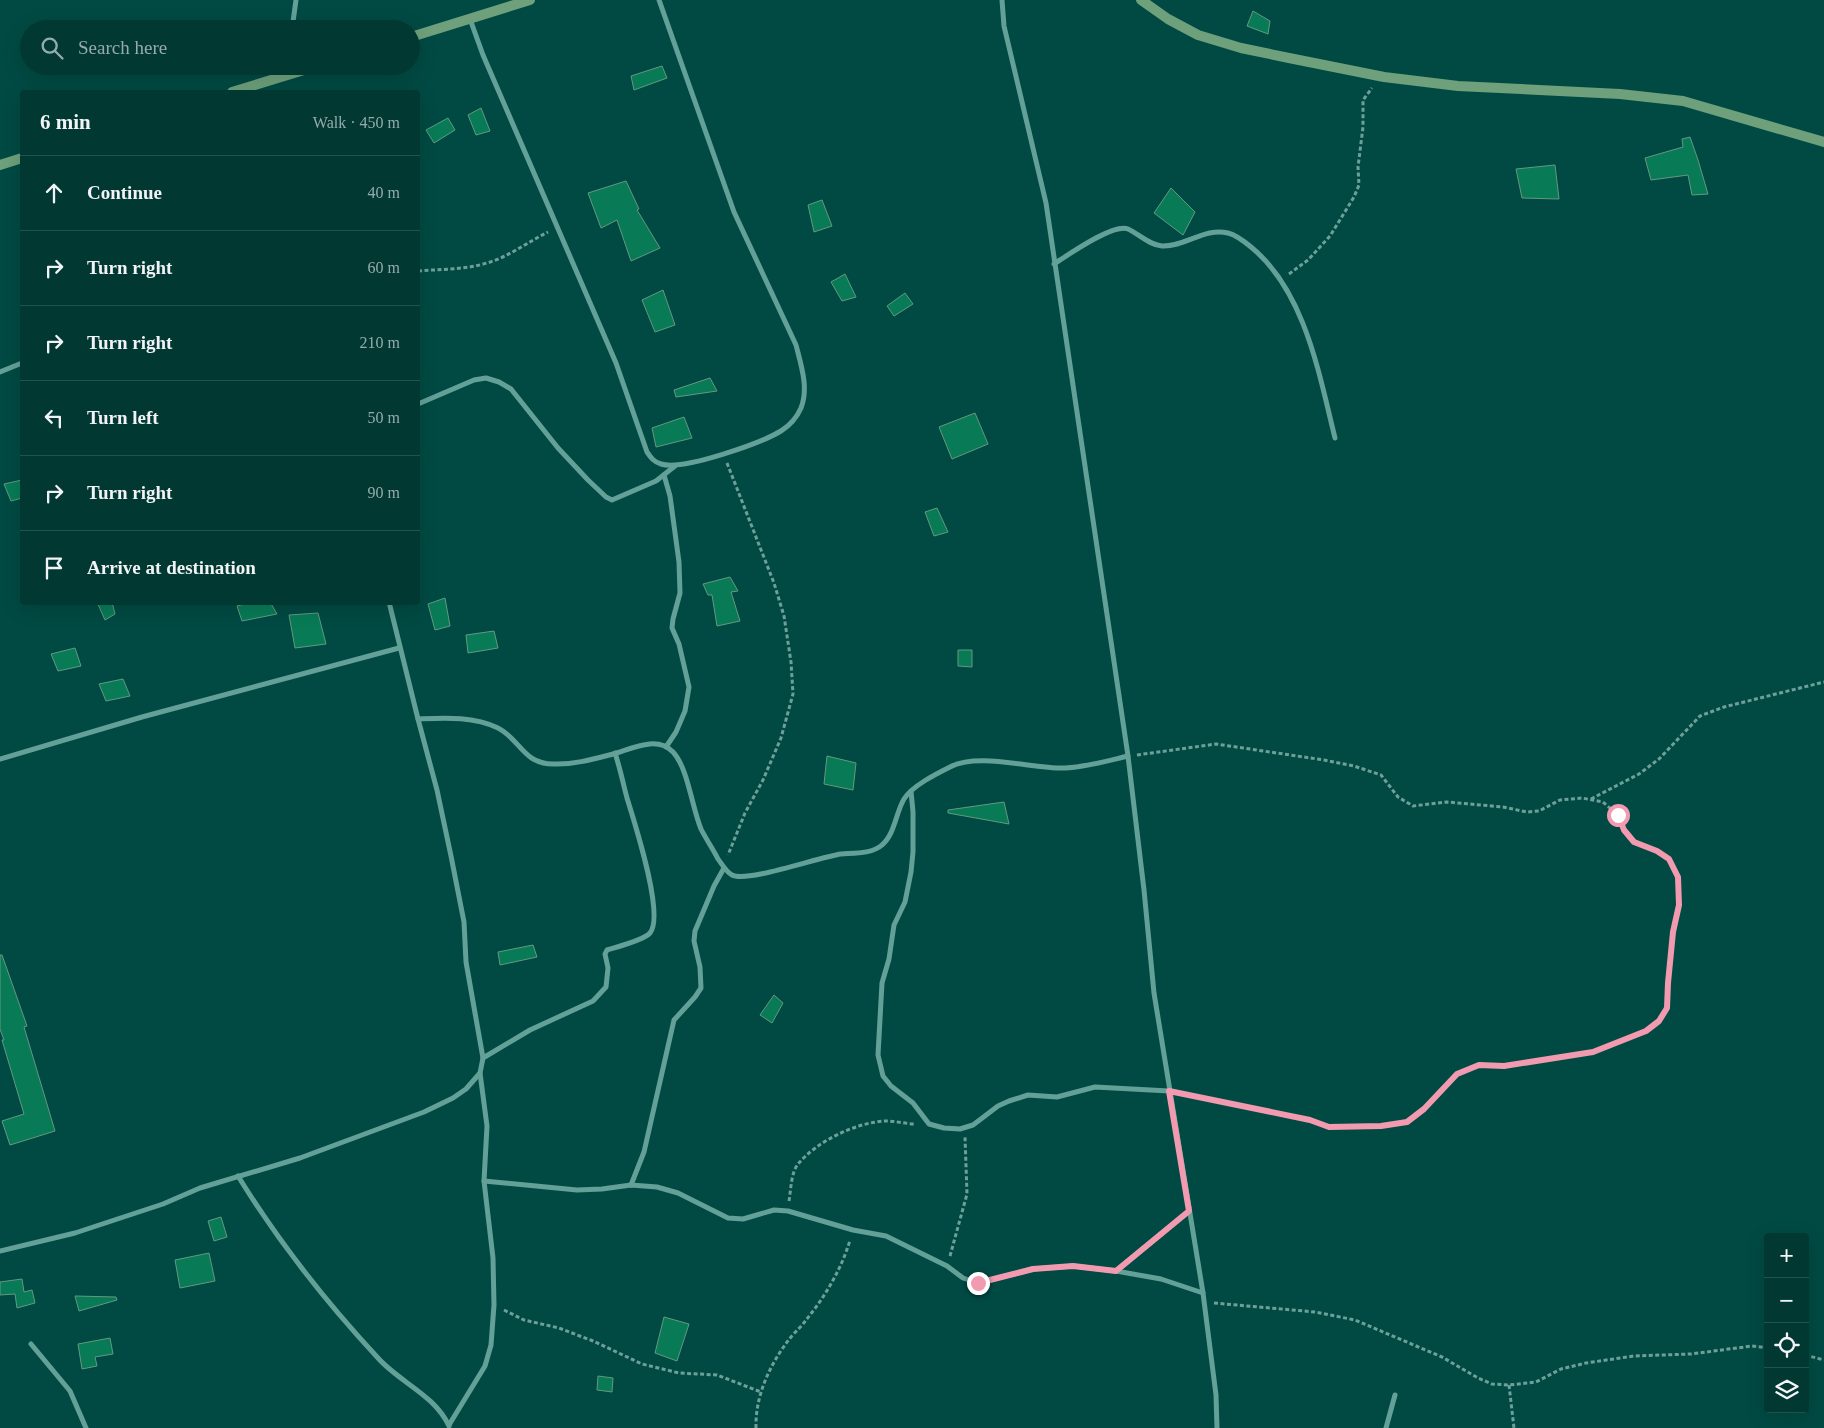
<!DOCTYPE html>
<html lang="en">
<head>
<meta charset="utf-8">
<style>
	:root { --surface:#013832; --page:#0b3f3a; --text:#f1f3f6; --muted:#96acac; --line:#23524d }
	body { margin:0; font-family:Georgia,serif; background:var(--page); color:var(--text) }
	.controls { position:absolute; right:15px; bottom:15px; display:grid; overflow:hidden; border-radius:5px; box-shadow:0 5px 20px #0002 }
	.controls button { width:45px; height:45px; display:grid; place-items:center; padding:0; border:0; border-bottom:1px solid var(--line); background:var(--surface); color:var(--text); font:25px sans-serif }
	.stop { position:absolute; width:15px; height:15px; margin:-11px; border:4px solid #f29aaf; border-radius:50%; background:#fff }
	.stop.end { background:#f29aaf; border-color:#fff; box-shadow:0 1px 5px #0008 }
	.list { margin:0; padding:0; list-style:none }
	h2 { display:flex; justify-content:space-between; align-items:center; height:65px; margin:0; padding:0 20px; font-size:21px }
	h2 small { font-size:16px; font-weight:400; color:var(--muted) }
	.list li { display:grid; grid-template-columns:32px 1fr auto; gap:15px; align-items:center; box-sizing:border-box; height:75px; padding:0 20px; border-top:1px solid var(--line) }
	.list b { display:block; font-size:19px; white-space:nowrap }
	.list em { font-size:16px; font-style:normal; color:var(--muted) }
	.icon { flex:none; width:28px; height:28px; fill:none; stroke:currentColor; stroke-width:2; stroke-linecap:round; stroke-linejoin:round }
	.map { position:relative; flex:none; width:1824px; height:1428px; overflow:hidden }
	.search { position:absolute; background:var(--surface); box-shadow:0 5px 20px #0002; left:20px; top:20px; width:400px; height:55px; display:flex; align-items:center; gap:12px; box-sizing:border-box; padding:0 18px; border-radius:28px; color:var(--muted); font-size:19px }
	.panel { position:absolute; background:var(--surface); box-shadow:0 5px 20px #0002; left:20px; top:90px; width:400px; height:515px; border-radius:5px }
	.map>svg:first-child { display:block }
	.building { fill:#087a56; stroke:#659881 }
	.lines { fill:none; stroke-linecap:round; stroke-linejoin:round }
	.path { stroke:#6ea09a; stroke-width:3; stroke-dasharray:4 2.5; stroke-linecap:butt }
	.street { stroke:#63a097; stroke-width:5 }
	.secondary { stroke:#6da07b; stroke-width:10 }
	.route { stroke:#f29aaf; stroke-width:6 }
</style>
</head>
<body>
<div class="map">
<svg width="1824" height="1428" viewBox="0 0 1824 1428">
	<rect width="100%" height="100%" fill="#014a43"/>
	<!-- building -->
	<g class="building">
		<path d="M1253 11 1270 21 1268 34 1247 26Z"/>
		<path d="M662 66 667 78 634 90 631 76Z"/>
		<path d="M481 108 490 131 476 135 468 115Z"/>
		<path d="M448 118 455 130 434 143 426 130Z"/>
		<path d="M1690 137 1698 160 1708 194 1692 195 1688 175 1651 180 1645 158 1683 147 1682 139Z"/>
		<path d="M1555 165 1559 199 1522 198 1516 169Z"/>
		<path d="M626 181 639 209 637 210 660 248 631 261 617 220 601 228 588 193Z"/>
		<path d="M1171 188 1195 212 1183 235 1154 213Z"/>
		<path d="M822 200 832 226 814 232 808 205Z"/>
		<path d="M845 274 856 297 842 301 831 282Z"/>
		<path d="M663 290 675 325 655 332 642 300Z"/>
		<path d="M905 293 913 304 894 316 887 306Z"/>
		<path d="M710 378 717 391 676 397 674 390Z"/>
		<path d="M975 413 988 444 952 459 939 427Z"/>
		<path d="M684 417 692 438 656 447 652 428Z"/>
		<path d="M22 480V498L11 501 4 484Z"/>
		<path d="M937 508 948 532 934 536 925 512Z"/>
		<path d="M730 577 738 591 731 592 740 621 717 626 712 595H708L703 584Z"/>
		<path d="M445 598 450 626 435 630 428 604Z"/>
		<path d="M97 602H112L115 614 105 620Z"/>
		<path d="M252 602H270L277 614 242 621 237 606Z"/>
		<path d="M318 613 326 644 295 648 289 615Z"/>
		<path d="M494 631 498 648 468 653 466 635Z"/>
		<path d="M75 648 81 666 58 671 51 654Z"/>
		<path d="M958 650H972V667L958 666Z"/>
		<path d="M123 679 130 696 106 701 99 684Z"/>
		<path d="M827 756 856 763 853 790 824 784Z"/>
		<path d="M1004 802 1009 824 948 813V810Z"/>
		<path d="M533 945 537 957 500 965 498 952Z"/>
		<path d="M0 955H2L27 1026 24 1027 55 1131 10 1145 2 1121 24 1114 2 1040H4L0 1029Z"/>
		<path d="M774 995 783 1003 772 1023 760 1015Z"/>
		<path d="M221 1217 227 1237 214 1241 208 1221Z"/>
		<path d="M209 1253 215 1281 180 1288 175 1260Z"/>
		<path d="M22 1279 24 1292 32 1290 35 1303 17 1308 15 1294 0 1295V1282Z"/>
		<path d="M75 1296 116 1297 117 1300 79 1311Z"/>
		<path d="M664 1317 689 1324 677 1361 655 1353Z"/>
		<path d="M110 1338 113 1354 95 1357 97 1366 82 1369 78 1344Z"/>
		<path d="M598 1376 613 1378 612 1392 597 1390Z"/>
	</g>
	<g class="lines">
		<!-- path -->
		<g class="path">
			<path d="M418 271C441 269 464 270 487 263 508 257 528 242 548 232"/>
			<path d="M1289 274 1308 260 1330 236 1354 197 1359 185 1358 167 1363 127V100L1372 88"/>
			<path d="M727 463 774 583 784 616 791 662 793 694 781 738 763 780 745 813 728 855"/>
			<path d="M1137 755 1216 744 1324 760 1354 766 1381 775 1398 797 1413 806 1447 802 1503 807 1527 812 1539 811 1560 800 1582 798 1603 802 1618 815 1624 830 1634 842 1657 851 1669 859 1678 877 1679 905 1673 932 1668 983 1667 1008 1659 1021 1646 1031 1593 1052 1505 1066 1479 1065 1457 1074 1424 1109 1407 1121 1381 1126 1329 1127 1310 1119 1179 1093"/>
			<path d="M1591 799 1639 774 1659 759 1700 716 1724 707 1824 682"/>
			<path d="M789 1201C791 1189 791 1173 798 1164 817 1141 857 1122 886 1121 896 1121 906 1124 916 1124"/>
			<path d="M950 1256 967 1194 965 1137"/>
			<path d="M1214 1303 1315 1312 1355 1320 1442 1357 1478 1378 1492 1384 1509 1385 1536 1382 1561 1369 1586 1363 1634 1356 1691 1354 1752 1346 1768 1348"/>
			<path d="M504 1310 524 1320 559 1328 593 1341 642 1364 679 1373 717 1375 761 1392"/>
			<path d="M1805 1355 1824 1360"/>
			<path d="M1509 1385 1514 1428"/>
			<path d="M756 1428C755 1395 771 1362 791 1337 796 1331 802 1326 806 1320 825 1297 842 1268 850 1240"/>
		</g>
		<!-- street -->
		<g class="street">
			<path d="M1002 0 1004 26 1046 203 1128 756 1144 890 1154 993 1203 1293 1216 1395 1217 1428"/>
			<path d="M470 19 483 55 616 363 647 452C651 458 654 462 661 464 683 471 761 443 781 431 789 426 797 417 801 408 809 388 801 365 796 345L734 212 659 0"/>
			<path d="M292 29 296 0"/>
			<path d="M1054 264C1068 255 1113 223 1128 229 1139 234 1149 245 1162 246 1185 247 1205 227 1228 233 1236 235 1245 242 1251 247 1305 291 1319 374 1335 438"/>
			<path d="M0 372 22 363"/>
			<path d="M418 404 474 380 486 378 499 382 511 389 558 448 588 480 606 497 612 500 656 481 675 466"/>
			<path d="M664 475 670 496 679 562 680 593 673 619 672 628 679 644 689 687 685 711 676 732 666 747"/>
			<path d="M418 719C444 718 473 716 498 728 520 739 523 764 553 764 573 765 594 759 613 754 631 749 657 735 673 752 688 768 692 808 701 829 706 839 713 849 718 859 722 864 726 872 732 875 747 883 819 857 841 854 854 853 872 854 882 845 895 834 896 812 904 799 912 786 936 774 950 767 978 752 1033 769 1065 768 1086 767 1107 761 1128 756"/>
			<path d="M0 759 142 717 399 648"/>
			<path d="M911 791 913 812V852L911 872 905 902 894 925 889 959 882 983 878 1055 883 1076 891 1086 913 1103 929 1124 944 1128 960 1129 973 1125 998 1106 1009 1101 1028 1095 1057 1097 1095 1087 1169 1091"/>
			<path d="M483 1058 530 1030 593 1001 606 987 608 968 605 954 607 950C617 947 644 940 650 933 665 915 634 821 627 798 623 783 620 768 615 753"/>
			<path d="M238 1176C278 1241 326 1302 378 1358 399 1382 435 1395 449 1426"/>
			<path d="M484 1181 577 1190 602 1189 631 1185 657 1187 678 1193 728 1218 743 1219 774 1210 788 1211 853 1230 886 1236 947 1266 963 1278 978 1283 1033 1269 1073 1266 1116 1271 1161 1279 1203 1293"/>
			<path d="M631 1185 644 1152 674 1020 695 997 701 988 700 967 694 941 695 931 714 886 724 868"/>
			<path d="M0 1251 75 1233 163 1204 200 1188 300 1158 424 1112 453 1098 466 1089 480 1073 483 1058 466 962 464 922 451 856 437 790 418 719 389 602"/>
			<path d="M1116 1271 1189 1211"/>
			<path d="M31 1344 70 1391 86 1428"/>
			<path d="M449 1425 485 1366 491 1345 494 1305 493 1258 484 1181 487 1126 480 1073"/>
			<path d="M1386 1428 1395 1395"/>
		</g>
		<!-- secondary -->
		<g class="secondary">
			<path d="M1141 0 1168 19 1198 35 1241 48 1289 58 1384 77 1458 86 1620 94 1683 101 1824 142"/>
			<path d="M411 37 530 0"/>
			<path d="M232 92 317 66"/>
			<path d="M0 165 22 158"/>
		</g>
	</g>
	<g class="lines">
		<!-- route -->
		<path class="route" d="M978 1283 1033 1269 1073 1266 1116 1271 1189 1211 1169 1091 1310 1120 1329 1127 1381 1126 1407 1122 1424 1109 1457 1074 1479 1065 1504 1066 1593 1052 1646 1031 1659 1021 1667 1008 1668 983 1673 932 1679 905 1678 877 1669 859 1657 851 1634 842 1624 830 1618 815"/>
	</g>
</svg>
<div class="controls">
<button>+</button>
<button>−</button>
<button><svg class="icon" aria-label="locate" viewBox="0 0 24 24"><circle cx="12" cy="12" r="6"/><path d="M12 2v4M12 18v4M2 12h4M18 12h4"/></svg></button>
<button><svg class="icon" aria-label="layers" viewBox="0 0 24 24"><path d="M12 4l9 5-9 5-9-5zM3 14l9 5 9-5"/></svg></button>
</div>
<div class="stop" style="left:1618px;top:815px"></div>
<div class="stop end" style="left:978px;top:1283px"></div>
<div class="search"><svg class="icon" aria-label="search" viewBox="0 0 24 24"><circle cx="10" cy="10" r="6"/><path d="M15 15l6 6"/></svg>Search here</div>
<section class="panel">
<h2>6 min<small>Walk · 450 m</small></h2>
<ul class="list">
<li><svg class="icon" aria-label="ahead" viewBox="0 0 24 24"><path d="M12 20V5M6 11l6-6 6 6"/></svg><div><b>Continue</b></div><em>40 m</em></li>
<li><svg class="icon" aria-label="right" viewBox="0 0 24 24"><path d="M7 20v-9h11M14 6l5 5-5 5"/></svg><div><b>Turn right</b></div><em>60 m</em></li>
<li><svg class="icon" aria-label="right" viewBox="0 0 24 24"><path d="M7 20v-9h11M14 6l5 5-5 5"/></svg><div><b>Turn right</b></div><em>210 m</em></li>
<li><svg class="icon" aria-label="left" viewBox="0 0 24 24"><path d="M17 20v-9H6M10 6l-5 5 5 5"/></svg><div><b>Turn left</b></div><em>50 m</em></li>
<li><svg class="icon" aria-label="right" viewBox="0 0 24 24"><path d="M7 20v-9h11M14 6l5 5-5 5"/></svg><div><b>Turn right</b></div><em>90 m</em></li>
<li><svg class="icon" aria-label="arrive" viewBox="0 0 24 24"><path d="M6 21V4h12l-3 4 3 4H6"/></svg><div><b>Arrive at destination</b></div></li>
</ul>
</section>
</div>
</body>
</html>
